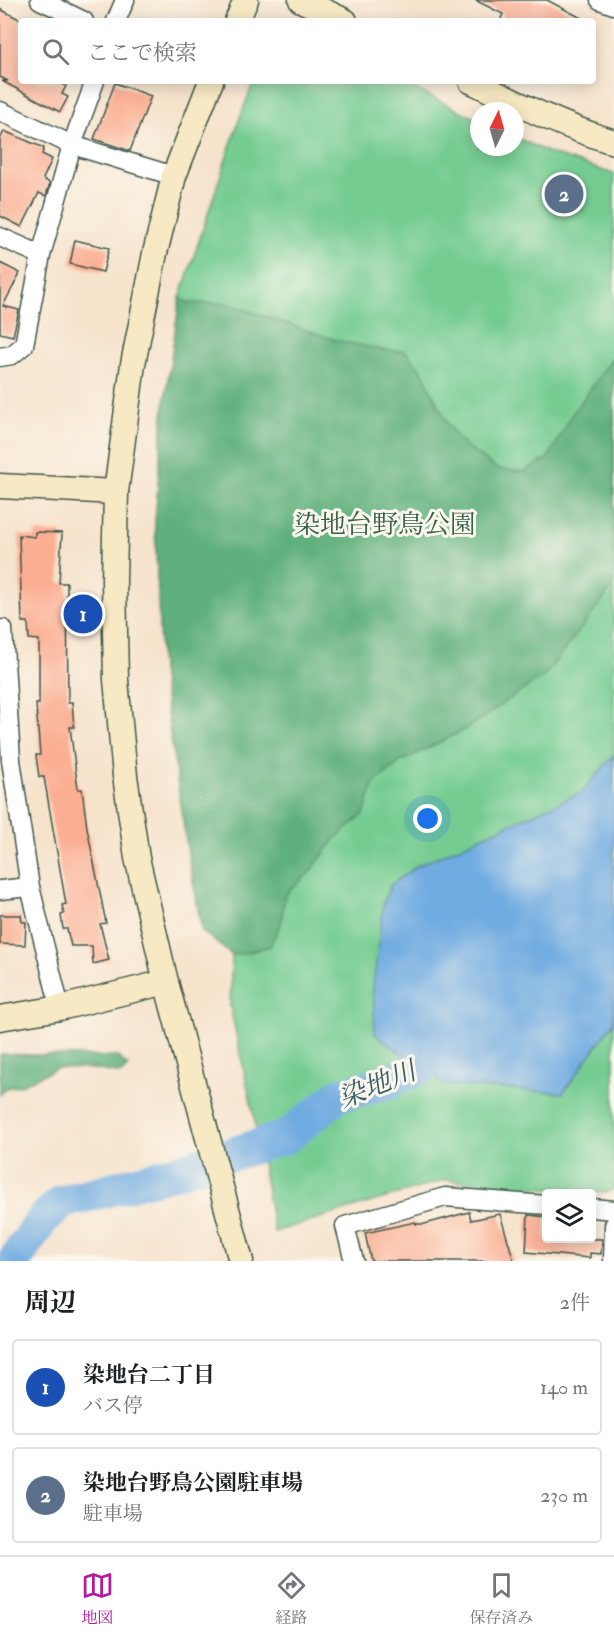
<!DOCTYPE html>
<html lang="ja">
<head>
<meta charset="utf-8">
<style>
	:root { --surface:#fff; --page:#f2f2f2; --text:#202124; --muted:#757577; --line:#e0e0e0; --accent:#b5179e }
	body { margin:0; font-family:"IM FELL Double Pica","Noto Serif JP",serif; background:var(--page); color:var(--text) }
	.controls { position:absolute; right:18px; bottom:18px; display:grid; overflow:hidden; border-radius:6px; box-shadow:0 3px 15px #0003 }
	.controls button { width:54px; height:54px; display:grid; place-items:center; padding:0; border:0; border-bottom:2px solid var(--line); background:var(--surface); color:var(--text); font:30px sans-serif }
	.compass { position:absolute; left:470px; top:102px; width:54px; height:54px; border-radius:50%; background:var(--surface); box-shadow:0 3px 15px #0003; rotate:5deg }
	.you { position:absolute; left:428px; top:819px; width:21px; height:21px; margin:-15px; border:4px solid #fff; border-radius:50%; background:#1a73e8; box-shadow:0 0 0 9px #1a73e833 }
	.badge { display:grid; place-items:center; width:39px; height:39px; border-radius:50%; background:var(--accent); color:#fff; font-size:20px; font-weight:700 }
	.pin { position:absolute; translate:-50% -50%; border:3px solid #fff; box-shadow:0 2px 6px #0006 }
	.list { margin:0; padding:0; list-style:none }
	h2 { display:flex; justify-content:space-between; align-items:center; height:78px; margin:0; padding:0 24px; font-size:26px }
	h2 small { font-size:20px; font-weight:400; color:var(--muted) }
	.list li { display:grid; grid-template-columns:39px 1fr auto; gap:18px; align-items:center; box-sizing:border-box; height:96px; margin:0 12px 12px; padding:0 12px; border:2px solid var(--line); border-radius:6px }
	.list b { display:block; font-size:22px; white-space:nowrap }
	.list p { margin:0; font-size:20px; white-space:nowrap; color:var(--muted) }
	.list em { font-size:20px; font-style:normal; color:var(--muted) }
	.icon { flex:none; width:33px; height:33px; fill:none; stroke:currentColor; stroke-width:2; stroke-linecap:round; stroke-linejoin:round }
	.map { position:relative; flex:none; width:614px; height:1261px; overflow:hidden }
	.search { position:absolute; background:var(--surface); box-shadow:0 3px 15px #0003; left:18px; right:18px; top:18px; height:66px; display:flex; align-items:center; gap:15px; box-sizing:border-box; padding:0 21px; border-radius:6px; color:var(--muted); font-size:22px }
	.sheet { height:294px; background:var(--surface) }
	nav { display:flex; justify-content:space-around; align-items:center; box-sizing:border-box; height:84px; border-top:2px solid var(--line); background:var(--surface); font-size:16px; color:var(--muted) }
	nav a { display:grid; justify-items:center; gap:3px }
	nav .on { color:var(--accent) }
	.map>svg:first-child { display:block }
	.green { fill:#74cc91; stroke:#4a8462; stroke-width:1.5 }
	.forest { fill:#5fb07b; stroke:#3f7658; stroke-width:1.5 }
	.water { fill:#70abe1; stroke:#48748a; stroke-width:1.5 }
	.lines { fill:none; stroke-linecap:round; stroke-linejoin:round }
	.river { stroke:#70abe1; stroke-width:34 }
	.building { fill:#fbae92 }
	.street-casing { stroke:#3f564b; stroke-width:21 }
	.secondary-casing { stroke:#3f564b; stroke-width:27 }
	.street { stroke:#fff; stroke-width:18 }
	.secondary { stroke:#f7e9c3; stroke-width:24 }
	.labels { text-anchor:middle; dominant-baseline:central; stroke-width:6; stroke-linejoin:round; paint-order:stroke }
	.park-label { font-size:26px; fill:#34614b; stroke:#fbf7ec }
	.water-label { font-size:27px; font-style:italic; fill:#375e68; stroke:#fbf7ec }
</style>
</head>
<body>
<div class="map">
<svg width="614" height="1261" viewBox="0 0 614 1261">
	<rect width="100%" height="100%" fill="#fbf7ec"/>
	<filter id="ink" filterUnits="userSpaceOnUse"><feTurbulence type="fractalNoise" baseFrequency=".0167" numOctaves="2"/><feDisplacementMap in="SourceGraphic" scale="12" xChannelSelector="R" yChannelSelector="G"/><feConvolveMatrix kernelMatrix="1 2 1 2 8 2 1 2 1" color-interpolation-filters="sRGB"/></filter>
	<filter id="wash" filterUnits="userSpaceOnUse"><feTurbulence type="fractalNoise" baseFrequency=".008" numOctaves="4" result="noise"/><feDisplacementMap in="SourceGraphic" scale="24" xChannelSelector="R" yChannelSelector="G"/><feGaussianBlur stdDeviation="1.35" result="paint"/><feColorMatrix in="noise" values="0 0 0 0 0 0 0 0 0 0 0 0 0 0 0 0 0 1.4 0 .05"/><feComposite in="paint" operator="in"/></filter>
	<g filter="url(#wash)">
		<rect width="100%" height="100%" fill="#f6e3cc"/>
		<!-- green -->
		<path class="green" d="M254 81H399L479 120V147H515V137L549 153 614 174V1188L606 1193 444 1180 274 1232 254 1117 230 1006 232 955 202 931 186 841 161 670 155 523 164 407 180 298 239 120Z"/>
		<!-- forest -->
		<g class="forest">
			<path d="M180 298 188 303H226L336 340 382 350 405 351 422 371 448 425 465 446 497 469 524 472 548 458 573 413 614 356V585L546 674 466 729 400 762 374 783 364 814 335 839 310 872 285 895 281 923 270 946 246 953 232 955 202 931 186 841 161 670 155 523 164 407Z"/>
			<path d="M0 1054 118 1057 128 1066 121 1074 94 1069 57 1068 21 1085 6 1088 0 1095Z"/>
		</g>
		<!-- water -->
		<path class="water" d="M614 755V1022L563 1093 445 1085 375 1034 373 988 384 901 391 885 417 866 582 792Z"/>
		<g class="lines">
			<!-- river -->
			<path class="river" d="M14 1261 43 1219 62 1202 168 1174 286 1137 339 1095 388 1082 424 1066 458 1039"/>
		</g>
		<g id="blocks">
			<!-- building -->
			<g class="building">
				<path d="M475 0H547L587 21H500L503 14Z"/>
				<path d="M0 9 21 20V81H56L66 86 62 94 68 97 60 112 2 81H8L0 77Z"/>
				<path d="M115 83 151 96 130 151 94 139Z"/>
				<path d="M4 131 44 148 42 154 52 159 43 179 50 183 46 196 39 193 22 227 0 216V140Z"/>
				<path d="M75 240 109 248 103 272 70 264Z"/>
				<path d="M0 263 20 273 3 306 19 310 13 336 0 333Z"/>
				<path d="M35 532 62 533 59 583H67L68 703 72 702 74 727H70L78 789H82L87 828 106 923 100 924 109 960 93 964 92 946H71L67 929H63L61 915 64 914 62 905 66 904 44 777H39L36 755H40L36 704H39V640L29 639 28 622H22L19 535 35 537Z"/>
				<path d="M0 915H21L22 922H26L25 945 0 944Z"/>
				<path d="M469 1212 471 1220 500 1214 514 1261H371L365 1233 415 1222 416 1224H425Z"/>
				<path d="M528 1215 546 1217V1239H602L601 1254 590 1253V1258L526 1252Z"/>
			</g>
		</g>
	</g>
	<g filter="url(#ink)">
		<use href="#blocks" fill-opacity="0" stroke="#3f564b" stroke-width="1.5"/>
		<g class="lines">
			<defs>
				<g id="street">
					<path d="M40 0 84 21"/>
					<path d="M600 0 614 5"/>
					<path d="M116 21 125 0"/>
					<path d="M0 111 72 145 174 176"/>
					<path d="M0 237 41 255"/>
					<path d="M0 357 12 355 24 345 41 255 72 145 95 81"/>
					<path d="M0 630 3 629 11 760 30 887 60 1008"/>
					<path d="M0 890 30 887"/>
					<path d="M592 1208 614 1210"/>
					<path d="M354 1261 345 1226 445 1197 546 1205"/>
					<path d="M613 1261 614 1225"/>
				</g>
				<g id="secondary">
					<path d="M301 0 345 21"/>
					<path d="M237 21 246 0"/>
					<path d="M211 81 174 176 155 253 133 364 116 492 114 581 116 680 125 776 137 858 166 982 241 1261"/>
					<path d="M471 81C518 104 564 127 614 142"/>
					<path d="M0 486 116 492"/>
					<path d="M0 1018 60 1008 166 982"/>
				</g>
			</defs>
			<!-- street casing -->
			<use href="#street" class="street-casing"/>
			<!-- secondary casing -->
			<use href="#secondary" class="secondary-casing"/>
			<!-- street -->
			<use href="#street" class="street"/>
			<!-- secondary -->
			<use href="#secondary" class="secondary"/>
		</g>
	</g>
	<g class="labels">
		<!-- park labels -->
		<g class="park-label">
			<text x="385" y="525">染地台野鳥公園</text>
		</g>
		<!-- water labels -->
		<g class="water-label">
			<text transform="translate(377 1085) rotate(-22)">染地川</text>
		</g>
	</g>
</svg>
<div class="controls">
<button><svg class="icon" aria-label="layers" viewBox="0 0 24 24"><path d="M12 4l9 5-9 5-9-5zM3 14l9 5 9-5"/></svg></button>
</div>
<svg class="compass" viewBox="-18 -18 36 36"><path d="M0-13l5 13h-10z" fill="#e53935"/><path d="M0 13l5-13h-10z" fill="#757577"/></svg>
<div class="you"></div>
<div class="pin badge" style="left:83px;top:614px;background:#1a4fb4">1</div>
<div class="pin badge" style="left:564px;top:194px;background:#5c6f8a">2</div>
<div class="search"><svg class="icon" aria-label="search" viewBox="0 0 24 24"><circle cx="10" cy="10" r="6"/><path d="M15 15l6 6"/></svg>ここで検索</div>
</div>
<section class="sheet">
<h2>周辺<small>2件</small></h2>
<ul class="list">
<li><span class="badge" style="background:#1a4fb4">1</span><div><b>染地台二丁目</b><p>バス停</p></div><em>140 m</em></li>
<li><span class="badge" style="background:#5c6f8a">2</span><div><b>染地台野鳥公園駐車場</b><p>駐車場</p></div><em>230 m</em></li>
</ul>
</section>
<nav>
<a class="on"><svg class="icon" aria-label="map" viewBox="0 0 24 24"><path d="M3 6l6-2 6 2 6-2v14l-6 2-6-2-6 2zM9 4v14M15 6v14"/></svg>地図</a>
<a><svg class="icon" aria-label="directions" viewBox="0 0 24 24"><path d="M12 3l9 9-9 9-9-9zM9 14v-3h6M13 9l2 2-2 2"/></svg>経路</a>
<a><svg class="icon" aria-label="saved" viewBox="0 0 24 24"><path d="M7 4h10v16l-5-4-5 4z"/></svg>保存済み</a>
</nav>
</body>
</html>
